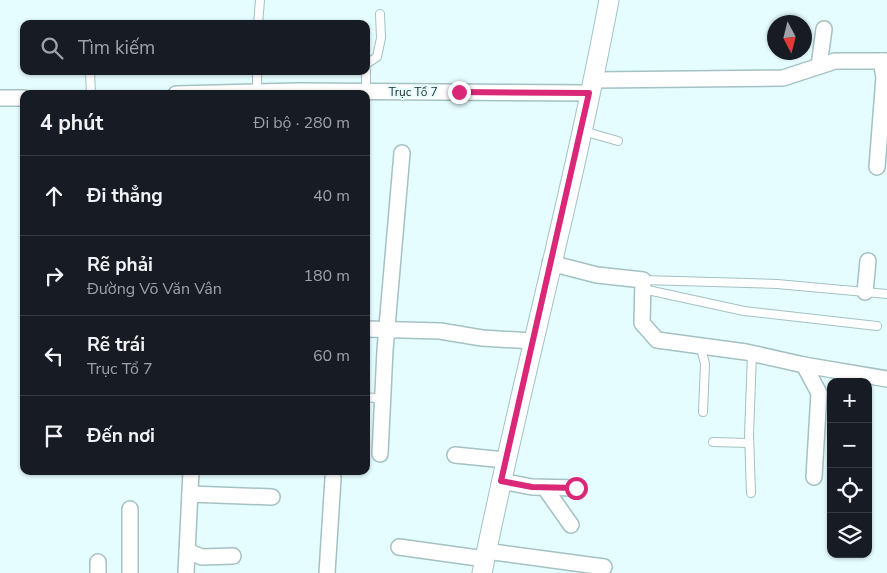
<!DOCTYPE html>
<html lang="vi">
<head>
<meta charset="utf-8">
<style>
	:root { --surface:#171b24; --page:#20242c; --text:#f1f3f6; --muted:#9ea1a6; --line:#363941 }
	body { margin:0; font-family:"Nunito Sans",sans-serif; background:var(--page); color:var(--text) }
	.controls { position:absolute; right:15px; bottom:15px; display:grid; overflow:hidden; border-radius:10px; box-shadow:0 1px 4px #0004 }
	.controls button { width:45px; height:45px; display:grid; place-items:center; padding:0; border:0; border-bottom:1px solid var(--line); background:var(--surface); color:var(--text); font:25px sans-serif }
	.compass { position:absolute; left:767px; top:15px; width:45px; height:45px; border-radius:50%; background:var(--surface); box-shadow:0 1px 4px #0004; rotate:173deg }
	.stop { position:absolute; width:15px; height:15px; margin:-11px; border:4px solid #db2777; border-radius:50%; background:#fff }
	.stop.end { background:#db2777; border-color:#fff; box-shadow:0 1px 5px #0008 }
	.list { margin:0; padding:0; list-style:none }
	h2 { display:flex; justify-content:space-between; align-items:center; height:65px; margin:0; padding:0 20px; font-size:21px }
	h2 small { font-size:16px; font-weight:400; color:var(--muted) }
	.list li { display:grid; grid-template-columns:32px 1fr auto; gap:15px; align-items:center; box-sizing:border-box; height:80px; padding:0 20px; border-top:1px solid var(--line) }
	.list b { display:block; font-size:19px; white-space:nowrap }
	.list p { margin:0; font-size:16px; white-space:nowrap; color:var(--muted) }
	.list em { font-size:16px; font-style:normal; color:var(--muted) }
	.icon { flex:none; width:28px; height:28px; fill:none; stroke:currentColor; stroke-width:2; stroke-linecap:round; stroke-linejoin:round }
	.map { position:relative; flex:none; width:887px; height:573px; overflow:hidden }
	.search { position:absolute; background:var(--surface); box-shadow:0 1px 4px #0004; left:20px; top:20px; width:350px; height:55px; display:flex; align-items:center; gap:12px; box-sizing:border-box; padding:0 18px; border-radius:10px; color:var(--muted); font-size:19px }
	.panel { position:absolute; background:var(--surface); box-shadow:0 1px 4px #0004; left:20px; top:90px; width:350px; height:385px; border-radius:10px }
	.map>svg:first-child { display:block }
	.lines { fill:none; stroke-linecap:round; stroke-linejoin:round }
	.service-casing { stroke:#a4c1c3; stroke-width:10 }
	.minor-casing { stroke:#a4c1c3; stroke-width:18 }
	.tertiary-casing { stroke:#a4c1c3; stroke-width:21 }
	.service { stroke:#fff; stroke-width:8 }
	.minor { stroke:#fff; stroke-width:15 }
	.tertiary { stroke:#fff; stroke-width:19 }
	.route { stroke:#db2777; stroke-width:6 }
	.labels { text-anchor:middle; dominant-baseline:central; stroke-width:4; stroke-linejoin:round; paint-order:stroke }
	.street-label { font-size:12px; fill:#222d2e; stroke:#e5fdff }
</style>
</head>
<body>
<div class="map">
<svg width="887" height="573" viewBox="0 0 887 573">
	<rect width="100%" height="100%" fill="#e5fdff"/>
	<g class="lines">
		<defs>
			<g id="service">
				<path d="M258 24 260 0"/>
				<path d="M366 64 377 57 381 38 380 14"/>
				<path d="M90 71 91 94"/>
				<path d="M366 71V92"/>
				<path d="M257 92V71"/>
				<path d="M583 131 618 141"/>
				<path d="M643 280 777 284 887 294"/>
				<path d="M643 289 744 311 877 326"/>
				<path d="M701 348 705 364 703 412"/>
				<path d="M366 397 383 399"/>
				<path d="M713 442 749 443"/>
				<path d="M751 493 749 435 752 354"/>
			</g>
			<g id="minor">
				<path d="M819 66 824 29"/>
				<path d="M594 80 783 78 835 61H887"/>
				<path d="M176 94 299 91 589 93"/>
				<path d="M0 98H24"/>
				<path d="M877 167 884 77 881 61"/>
				<path d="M550 263 597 275 643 280 642 323 657 340 746 352 804 365 819 393 814 477"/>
				<path d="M865 292 868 261"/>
				<path d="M366 329 440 331 482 338 533 341"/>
				<path d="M804 365 887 379"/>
				<path d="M380 454 385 350 402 153"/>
				<path d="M455 455 505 460"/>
				<path d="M501 481 532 487 576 488"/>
				<path d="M545 488 571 525"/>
				<path d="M190 494 272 497"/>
				<path d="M130 509V573"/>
				<path d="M399 547 485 559"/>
				<path d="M187 551 202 557 233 556"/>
				<path d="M486 551 604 567"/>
				<path d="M98 573V562"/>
				<path d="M186 573 191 471"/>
				<path d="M327 573 333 478"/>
			</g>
			<path id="tertiary" d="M482 573C521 381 573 192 609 0"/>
		</defs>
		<!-- service casing -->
		<use href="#service" class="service-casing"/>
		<!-- minor casing -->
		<use href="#minor" class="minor-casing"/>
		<!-- tertiary casing -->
		<use href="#tertiary" class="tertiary-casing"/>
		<!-- service -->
		<use href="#service" class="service"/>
		<!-- minor -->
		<use href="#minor" class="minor"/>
		<!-- tertiary -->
		<use href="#tertiary" class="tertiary"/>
	</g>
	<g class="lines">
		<!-- route -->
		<path class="route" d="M459 92 589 93 501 481 532 487 576 488"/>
	</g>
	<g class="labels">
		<!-- street labels -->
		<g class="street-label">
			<text x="413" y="92">Trục Tổ 7</text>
		</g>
	</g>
</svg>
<div class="controls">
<button>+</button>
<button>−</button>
<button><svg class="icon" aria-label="locate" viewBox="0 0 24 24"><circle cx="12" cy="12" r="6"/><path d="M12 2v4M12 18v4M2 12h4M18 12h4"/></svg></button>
<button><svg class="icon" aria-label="layers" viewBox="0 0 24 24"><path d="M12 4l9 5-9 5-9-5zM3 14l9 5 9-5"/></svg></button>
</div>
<svg class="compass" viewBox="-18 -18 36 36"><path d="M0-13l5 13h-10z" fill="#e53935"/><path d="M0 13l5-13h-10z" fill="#9ea1a6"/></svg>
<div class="stop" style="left:576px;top:488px"></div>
<div class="stop end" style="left:459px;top:92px"></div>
<div class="search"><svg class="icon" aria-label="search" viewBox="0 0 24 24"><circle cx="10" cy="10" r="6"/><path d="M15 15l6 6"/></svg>Tìm kiếm</div>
<section class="panel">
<h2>4 phút<small>Đi bộ · 280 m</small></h2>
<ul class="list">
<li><svg class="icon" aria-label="ahead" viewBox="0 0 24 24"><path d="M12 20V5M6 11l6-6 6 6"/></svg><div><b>Đi thẳng</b></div><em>40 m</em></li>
<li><svg class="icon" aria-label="right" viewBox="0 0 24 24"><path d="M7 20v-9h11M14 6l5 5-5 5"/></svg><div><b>Rẽ phải</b><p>Đường Võ Văn Vân</p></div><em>180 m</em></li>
<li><svg class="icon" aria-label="left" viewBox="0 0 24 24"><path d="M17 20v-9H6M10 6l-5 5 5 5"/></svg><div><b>Rẽ trái</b><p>Trục Tổ 7</p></div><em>60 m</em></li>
<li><svg class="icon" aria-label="arrive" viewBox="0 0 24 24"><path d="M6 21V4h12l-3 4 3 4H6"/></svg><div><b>Đến nơi</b></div></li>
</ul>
</section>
</div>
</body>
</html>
